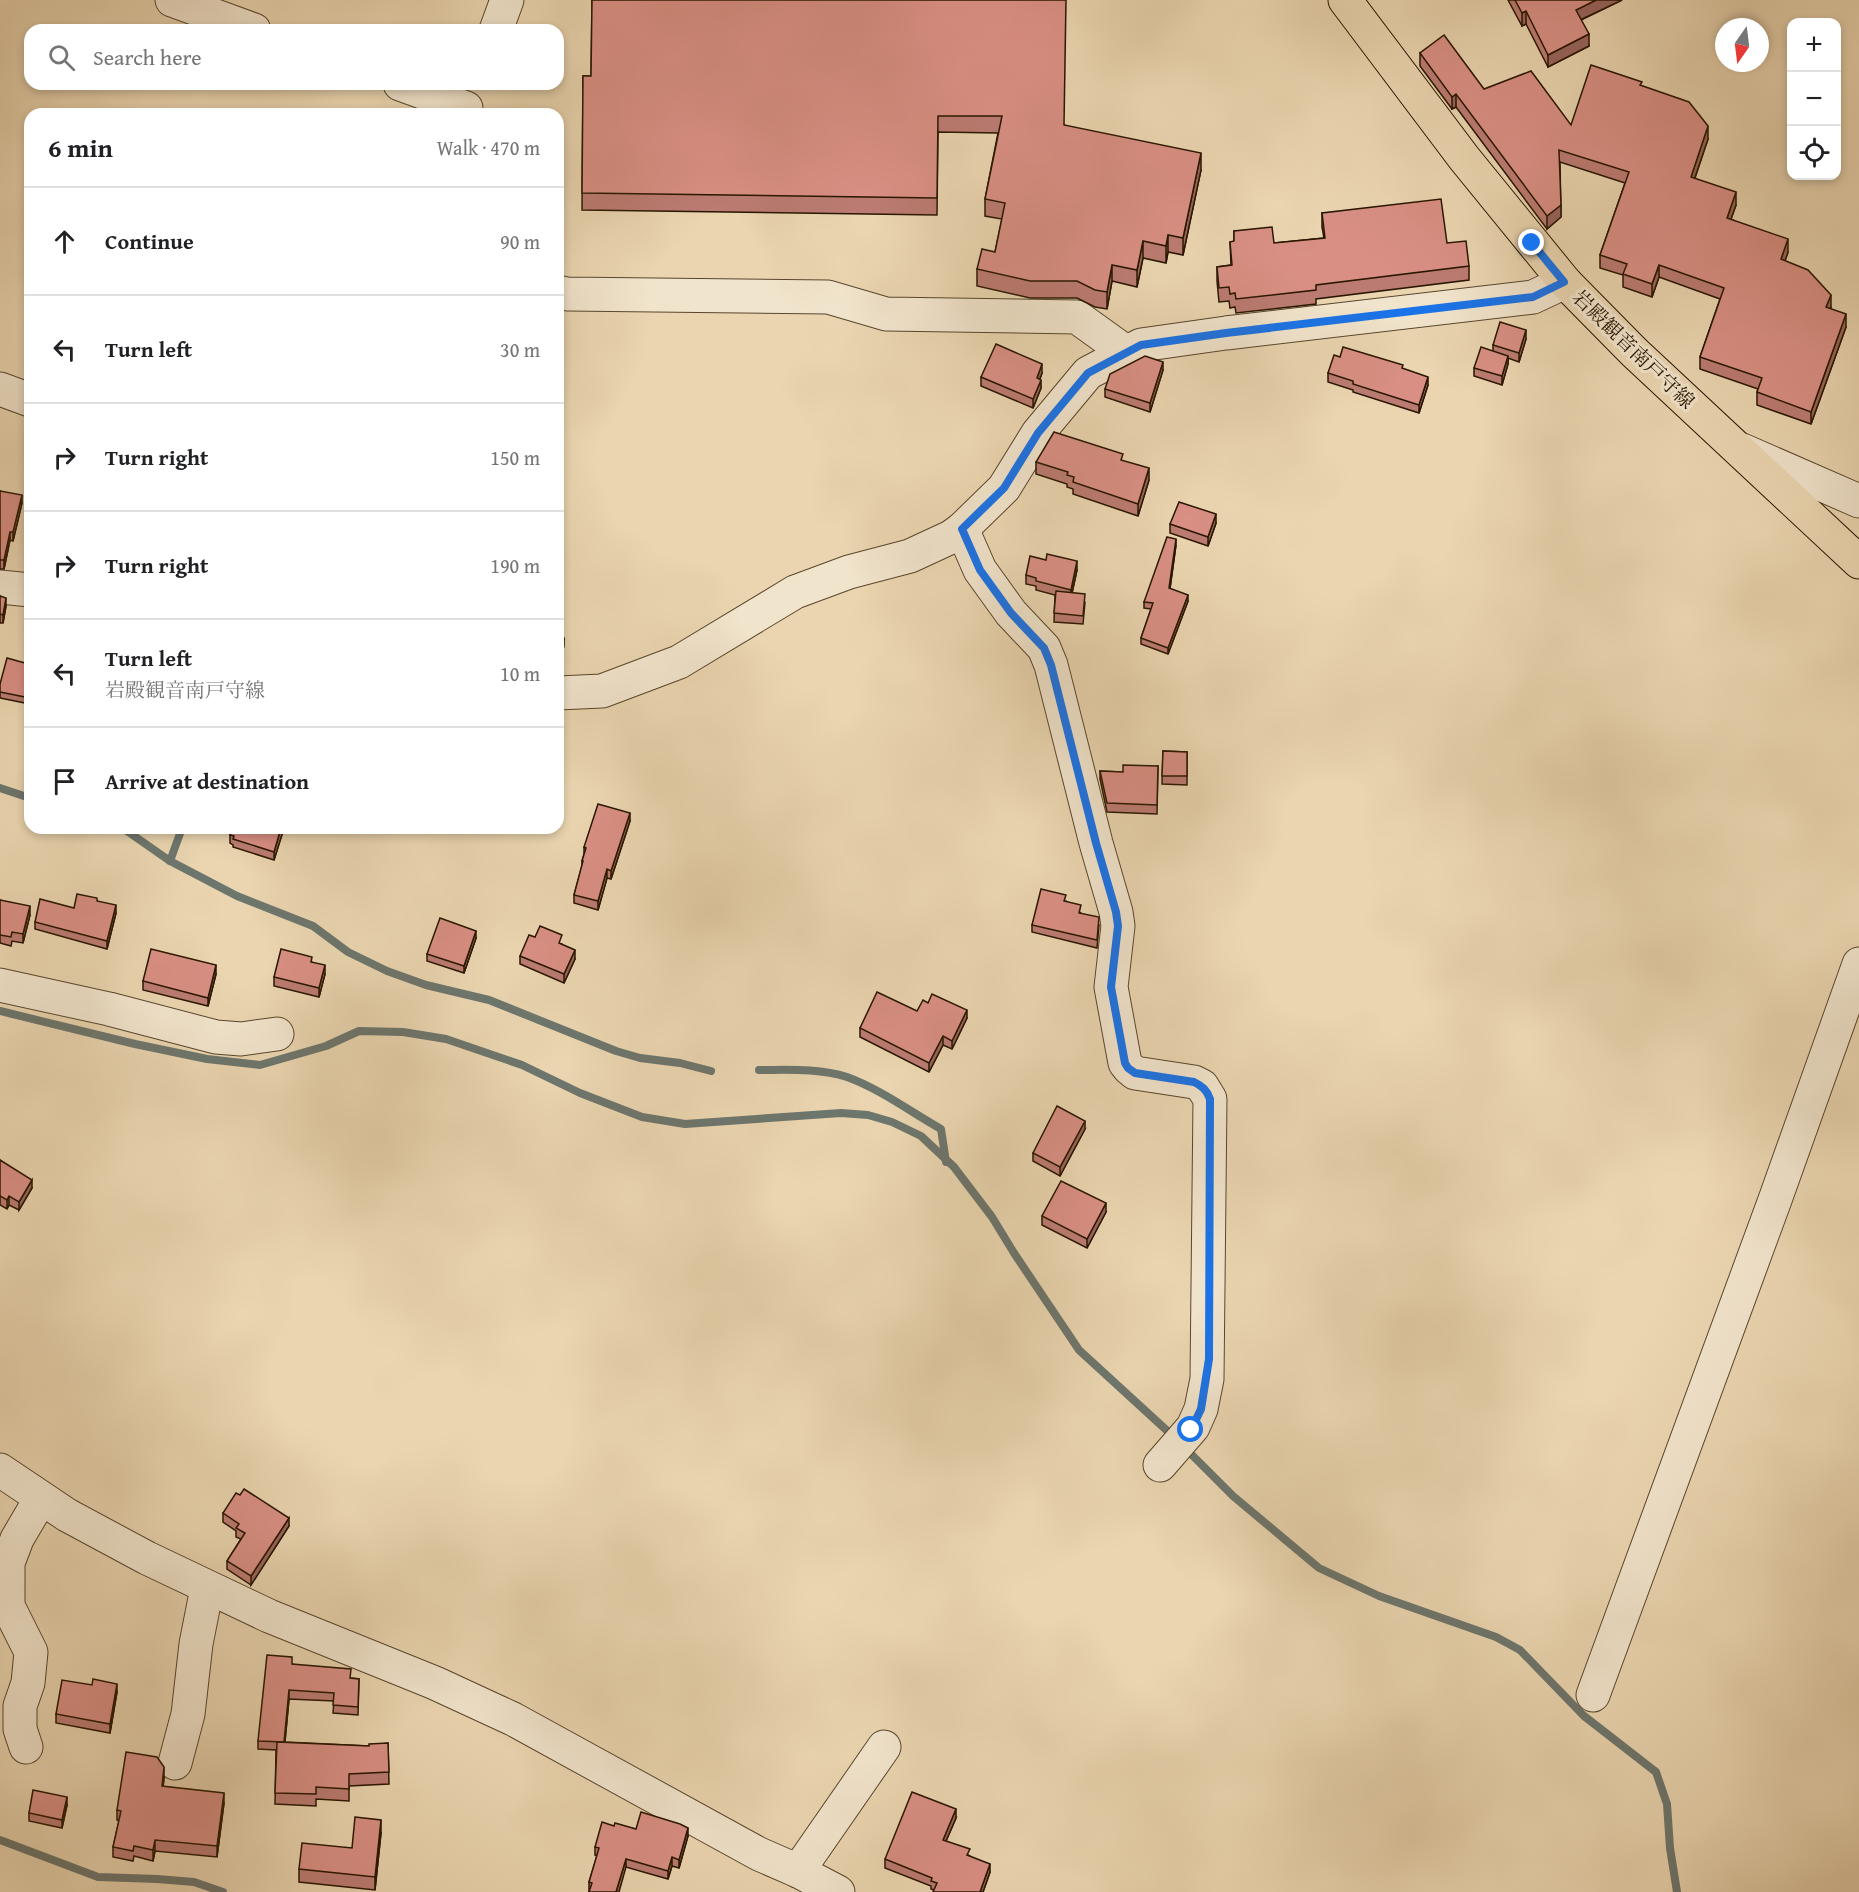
<!DOCTYPE html>
<html lang="en">
<head>
<meta charset="utf-8">
<style>
	:root { --surface:#fff; --page:#f2f2f2; --text:#202124; --muted:#757577; --line:#e0e0e0 }
	body { margin:0; font-family:"Gentium Book Plus","Noto Serif JP",serif; background:var(--page); color:var(--text) }
	.controls { position:absolute; right:18px; top:18px; display:grid; overflow:hidden; border-radius:12px; box-shadow:0 3px 9px #0003 }
	.controls button { width:54px; height:54px; display:grid; place-items:center; padding:0; border:0; border-bottom:2px solid var(--line); background:var(--surface); color:var(--text); font:30px sans-serif }
	.compass { position:absolute; left:1715px; top:18px; width:54px; height:54px; border-radius:50%; background:var(--surface); box-shadow:0 3px 9px #0003; rotate:194deg }
	.stop { position:absolute; width:18px; height:18px; margin:-14px; border:4px solid #1a73e8; border-radius:50%; background:#fff }
	.stop.end { background:#1a73e8; border-color:#fff; box-shadow:0 2px 6px #0008 }
	.list { margin:0; padding:0; list-style:none }
	h2 { display:flex; justify-content:space-between; align-items:center; height:78px; margin:0; padding:0 24px; font-size:26px }
	h2 small { font-size:20px; font-weight:400; color:var(--muted) }
	.list li { display:grid; grid-template-columns:39px 1fr auto; gap:18px; align-items:center; box-sizing:border-box; height:108px; padding:0 24px; border-top:2px solid var(--line) }
	.list b { display:block; font-size:22px; white-space:nowrap }
	.list p { margin:0; font-size:20px; white-space:nowrap; color:var(--muted) }
	.list em { font-size:20px; font-style:normal; color:var(--muted) }
	.icon { flex:none; width:33px; height:33px; fill:none; stroke:currentColor; stroke-width:2; stroke-linecap:round; stroke-linejoin:round }
	.map { position:relative; flex:none; width:1859px; height:1892px; overflow:hidden }
	.search { position:absolute; background:var(--surface); box-shadow:0 3px 9px #0003; left:24px; top:24px; width:540px; height:66px; display:flex; align-items:center; gap:15px; box-sizing:border-box; padding:0 21px; border-radius:18px; color:var(--muted); font-size:22px }
	.panel { position:absolute; background:var(--surface); box-shadow:0 3px 9px #0003; left:24px; top:108px; width:540px; height:726px; border-radius:18px }
	.map>svg:first-child { display:block }
	.lines { fill:none; stroke-linecap:round; stroke-linejoin:round }
	.stream { stroke:#6d766d; stroke-width:8 }
	.minor-casing { stroke:#59462c; stroke-width:35 }
	.major-casing { stroke:#291600; stroke-width:35 }
	.minor { stroke:#f1e4cc; stroke-width:33 }
	.major { stroke:#ead5b0; stroke-width:33 }
	.wall { fill:#bb7b72; stroke:#291600; stroke-width:1.5 }
	.shaded-wall { fill:#98645c; stroke:#291600; stroke-width:1.5 }
	.building { fill:#d98f84; stroke:#291600; stroke-width:1.5 }
	.route { stroke:#1a73e8; stroke-width:8 }
	.labels { text-anchor:middle; dominant-baseline:central; stroke-width:6; stroke-linejoin:round; paint-order:stroke }
	.street-label { font-size:20px; fill:#291600; stroke:#f1e4cc }
</style>
</head>
<body>
<div class="map">
<svg width="1859" height="1892" viewBox="0 0 1859 1892">
	<rect width="100%" height="100%" fill="#ead5b0"/>
	<filter id="stains"><feTurbulence type="fractalNoise" baseFrequency=".00333" numOctaves="4"/><feColorMatrix values="0 0 0 0 .2 0 0 0 0 .09 0 0 0 0 .02 0 0 0 .5 -.17"/></filter>
	<radialGradient id="worn" r=".72"><stop offset=".6" stop-color="#630" stop-opacity="0"/><stop offset="1" stop-color="#630" stop-opacity=".3"/></radialGradient>
	<g class="lines">
		<!-- stream -->
		<g class="stream">
			<path d="M462 99 467 84"/>
			<path d="M0 788 30 798"/>
			<path d="M120 828 127 831 170 861 237 896 313 926 348 952 387 971 426 985 489 1000 616 1051 640 1058 680 1063 711 1071"/>
			<path d="M170 861 182 828"/>
			<path d="M0 1011 135 1044 207 1059 260 1065 326 1046 359 1031 403 1032 446 1039 522 1065 580 1093 642 1117 685 1124 841 1113 868 1115 892 1122 921 1136 954 1167 992 1217 1014 1253 1079 1350 1174 1437"/>
			<path d="M759 1070C788 1070 819 1068 847 1077 880 1089 911 1112 941 1129L946 1162"/>
			<path d="M1185 1448 1233 1496 1319 1568 1379 1596 1496 1637 1520 1650 1584 1716 1656 1772 1667 1804 1670 1848 1677 1892"/>
			<path d="M0 1840 98 1877 157 1879 194 1882 223 1892"/>
		</g>
		<defs>
			<g id="minor">
				<path d="M172 0 254 30"/>
				<path d="M496 30 507 0"/>
				<path d="M400 84 466 108"/>
				<path d="M558 292 567 294 828 297 886 314 1077 317 1127 353"/>
				<path d="M0 389 30 400"/>
				<path d="M1742 450 1859 501"/>
				<path d="M962 529 980 570 1011 613 1044 648 1051 665 1096 843 1116 912 1118 926 1111 987 1125 1063 1129 1068 1135 1073 1194 1082 1202 1086 1210 1099 1207 1379 1201 1409 1193 1427 1160 1465"/>
				<path d="M0 587 30 590"/>
				<path d="M558 693 602 691 679 662 795 592 849 572 910 556 951 537 962 529 1004 488 1038 433 1088 373 1141 345 1226 333 1533 297 1565 282"/>
				<path d="M0 985 109 1009 216 1037 241 1039 277 1034"/>
				<path d="M0 1470 67 1515 147 1558 269 1616 435 1683 513 1719 759 1854 798 1871 838 1892"/>
				<path d="M1593 1695 1776 1197 1859 964"/>
				<path d="M26 1747 20 1729V1706L28 1683 31 1652 8 1606V1563L17 1539 41 1498"/>
				<path d="M175 1763 188 1714 196 1644 207 1588"/>
				<path d="M798 1871 884 1747"/>
			</g>
			<path id="major" d="M1345 0 1464 158 1565 282 1634 352 1859 562"/>
		</defs>
		<!-- minor casing -->
		<use href="#minor" class="minor-casing"/>
		<!-- major casing -->
		<use href="#major" class="major-casing"/>
		<!-- minor -->
		<use href="#minor" class="minor"/>
		<!-- major -->
		<use href="#major" class="major"/>
	</g>
	<!-- wall -->
	<g class="wall">
		<path d="M592 0 1064 125 1201 170 1183 255 1168 252 1166 263 1143 258 1137 287 1112 281 1107 309 1095 307 1077 298H1030L977 286V269L995 252 1002 219 985 216V199L998 133 938 132 937 215 582 210 583 76H591Z"/>
		<path d="M1508 0H1622L1581 20 1589 46 1548 67 1526 24 1522 26Z"/>
		<path d="M1420 53 1484 89 1571 125 1642 86 1708 139 1695 178 1736 205 1731 219 1788 252 1785 261 1831 307 1830 308 1846 327 1811 424 1757 405V392L1758 389 1700 369V357L1720 299 1659 277 1652 297 1623 287V275L1600 268V255L1625 183 1560 162 1561 217 1547 229 1456 107 1452 109 1420 66Z"/>
		<path d="M1322 213 1447 243 1469 266V280L1316 299V304L1236 313 1235 307 1230 308 1229 301 1219 302 1217 281V267L1231 265 1230 242H1234V231L1274 243 1324 238 1322 227Z"/>
		<path d="M1526 339 1519 362 1508 358V364L1502 385 1474 376V368L1493 351V345Z"/>
		<path d="M1403 369 1428 385 1419 413 1353 392V390L1328 382V373Z"/>
		<path d="M1163 370 1150 412 1105 397V389Z"/>
		<path d="M1042 373 1040 379 1041 388 1033 408 981 386V377Z"/>
		<path d="M1123 461 1149 480 1138 516 1073 494V489L1067 487V484L1036 474V462Z"/>
		<path d="M0 491 22 503 13 541 10 540 4 569H0Z"/>
		<path d="M1216 523 1208 546 1170 533V524Z"/>
		<path d="M1176 545 1170 589 1188 601 1168 654 1141 644V638L1151 609 1144 608V602Z"/>
		<path d="M1077 570 1072 593 1085 602 1083 624 1054 622 1055 595 1036 590V586L1026 584V575Z"/>
		<path d="M0 596 6 606 3 623H0Z"/>
		<path d="M30 646V704L0 698V684L25 663Z"/>
		<path d="M1163 751 1187 752V785L1162 784Z"/>
		<path d="M1158 766 1157 814 1107 812 1100 779V771L1123 772Z"/>
		<path d="M630 821 611 879 607 878 598 910 574 903V895L582 866V861L584 854V847Z"/>
		<path d="M232 828H284L274 860 233 847V845L230 843V835Z"/>
		<path d="M0 900 30 915 23 943 12 941 11 946 0 943Z"/>
		<path d="M97 901 116 913 107 949 35 929V922L74 908Z"/>
		<path d="M1066 901 1081 913 1099 925 1097 948 1032 932V925Z"/>
		<path d="M535 937 562 944V945L575 959 564 983 520 964V956Z"/>
		<path d="M476 938 464 973 427 961V954Z"/>
		<path d="M312 962 325 974 319 997 274 986V977Z"/>
		<path d="M216 974 208 1006 143 990V981Z"/>
		<path d="M928 1003 967 1018 952 1049 943 1045 929 1072 860 1037V1028L917 1011Z"/>
		<path d="M1085 1129 1060 1176 1033 1161V1153Z"/>
		<path d="M0 1160 32 1188 19 1210 9 1205 7 1209 0 1205Z"/>
		<path d="M1106 1212 1087 1248 1042 1225V1216Z"/>
		<path d="M223 1513 289 1526 251 1585 227 1569V1561L241 1539 236 1537V1531L223 1522Z"/>
		<path d="M292 1664 351 1678 359 1679 358 1715 333 1713 334 1701 289 1699 285 1742 369 1746 388 1743 389 1784 349 1786V1801L316 1799V1806L275 1804 276 1750 258 1749V1741Z"/>
		<path d="M117 1692 110 1733 56 1723V1714Z"/>
		<path d="M164 1778 163 1787 224 1803 217 1857 155 1851 153 1861 134 1856 133 1861 113 1857V1847L119 1821 117 1820V1810Z"/>
		<path d="M67 1805 62 1828 29 1821V1813Z"/>
		<path d="M956 1818 946 1841 970 1856 990 1872 983 1892H933L934 1890 931 1889V1886L885 1868V1859Z"/>
		<path d="M614 1826 688 1836 679 1868 672 1866 668 1879 626 1867 589 1891V1882L597 1856 595 1855V1847Z"/>
		<path d="M381 1833 375 1890 299 1882V1869L352 1848Z"/>
	</g>
	<!-- shaded-wall -->
	<g class="shaded-wall">
		<path d="M1596 0H1622L1576 22V10Z"/>
		<path d="M1526 11V24L1522 26V13Z"/>
		<path d="M1589 34V46L1548 67V55Z"/>
		<path d="M1456 94V107L1452 109V97Z"/>
		<path d="M1708 126V139L1691 189V177Z"/>
		<path d="M1201 153V170L1183 255V238Z"/>
		<path d="M1736 192V205L1727 230V218Z"/>
		<path d="M1561 205V217L1547 229V216Z"/>
		<path d="M1168 235V252L1166 263V246Z"/>
		<path d="M1788 239V252L1781 272V259Z"/>
		<path d="M1143 241V258L1137 287V270Z"/>
		<path d="M1112 265V281L1107 309V292Z"/>
		<path d="M1659 265V277L1652 297V284Z"/>
		<path d="M1831 295V307L1826 319V307Z"/>
		<path d="M1846 314V327L1811 424V412Z"/>
		<path d="M1526 330V339L1519 362V353Z"/>
		<path d="M1508 356V364L1502 385V376Z"/>
		<path d="M1163 362V370L1150 412V403Z"/>
		<path d="M1042 364V373L1037 386V378Z"/>
		<path d="M1428 377V385L1419 413V405Z"/>
		<path d="M1041 380V388L1033 408V399Z"/>
		<path d="M1149 468V480L1138 516V504Z"/>
		<path d="M22 495V503L13 541V532Z"/>
		<path d="M1216 514V523L1208 546V537Z"/>
		<path d="M10 532V540L4 569V560Z"/>
		<path d="M1176 539V545L1169 595V588Z"/>
		<path d="M1077 561V570L1071 598V590Z"/>
		<path d="M1188 595V601L1168 654V648Z"/>
		<path d="M6 598V606L3 623V615Z"/>
		<path d="M564 638V646L558 669V661Z"/>
		<path d="M630 813V821L611 879V871Z"/>
		<path d="M281 828H284L274 860V852Z"/>
		<path d="M607 869V878L598 910V901Z"/>
		<path d="M116 905V913L107 949V941Z"/>
		<path d="M30 906V915L23 943V934Z"/>
		<path d="M476 931V938L464 973V966Z"/>
		<path d="M575 950V959L564 983V974Z"/>
		<path d="M216 965V974L208 1006V998Z"/>
		<path d="M325 965V974L319 997V988Z"/>
		<path d="M967 1010V1018L952 1049V1041Z"/>
		<path d="M943 1036V1045L929 1072V1063Z"/>
		<path d="M1085 1121V1129L1060 1176V1167Z"/>
		<path d="M32 1180V1188L19 1210V1202Z"/>
		<path d="M9 1196V1205L7 1209V1200Z"/>
		<path d="M1106 1203V1212L1087 1248V1239Z"/>
		<path d="M289 1518V1526L251 1585V1576Z"/>
		<path d="M117 1684V1692L110 1733V1724Z"/>
		<path d="M289 1690V1699L284 1751V1743Z"/>
		<path d="M164 1767V1778L162 1797V1786Z"/>
		<path d="M224 1793V1803L217 1857V1846Z"/>
		<path d="M67 1797V1805L62 1828V1820Z"/>
		<path d="M956 1809V1818L943 1848V1840Z"/>
		<path d="M381 1820V1833L375 1890V1877Z"/>
		<path d="M688 1828V1836L679 1868V1860Z"/>
		<path d="M155 1840V1851L153 1861V1850Z"/>
		<path d="M672 1857V1866L668 1879V1871Z"/>
		<path d="M626 1859V1867L619 1892H616Z"/>
		<path d="M990 1864V1872L983 1892H980Z"/>
	</g>
	<!-- building -->
	<g class="building">
		<path d="M592 0H1066L1064 125 1201 153 1183 238 1168 235 1166 246 1143 241 1137 270 1112 265 1107 292 1095 290 1077 281H1030L977 269 982 249 995 252 1005 203 985 199 1002 116H938L937 198 582 193 583 76H591Z"/>
		<path d="M1515 0H1596L1576 10 1589 34 1548 55 1526 11 1522 13Z"/>
		<path d="M1444 35 1484 89 1531 71 1571 125 1591 65 1642 82 1640 85 1689 102 1708 126 1691 177 1736 192 1727 218 1788 239 1781 259 1808 270 1831 295 1826 307 1846 314 1811 412 1757 392 1762 378 1700 357 1724 288 1659 265 1652 284 1623 274 1627 264 1600 255 1629 172 1559 150 1561 205 1547 216 1456 94 1452 97 1420 53Z"/>
		<path d="M1441 199 1447 243 1466 241 1469 266 1316 285V290L1236 299 1235 293 1230 294 1229 287 1219 288 1217 267 1232 265 1230 242 1234 241V231L1272 227 1274 243 1325 238 1322 213Z"/>
		<path d="M1500 322 1526 330 1519 353 1493 345Z"/>
		<path d="M996 344 1042 364 1037 378 1041 380 1033 399 981 377Z"/>
		<path d="M1343 347 1403 365 1402 368 1428 377 1419 405 1353 384V381L1328 373 1334 355 1340 357Z"/>
		<path d="M1481 347 1508 356 1502 376 1474 368Z"/>
		<path d="M1145 356 1163 362 1150 403 1105 389 1110 374Z"/>
		<path d="M1054 432 1123 454 1121 460 1149 468 1138 504 1073 482 1074 477 1067 475 1068 472 1036 462Z"/>
		<path d="M0 491 22 495 13 532H10L4 560H0Z"/>
		<path d="M1179 502 1216 514 1208 537 1170 524Z"/>
		<path d="M1167 537 1176 539 1169 588 1188 595 1168 648 1141 638 1153 603 1144 602Z"/>
		<path d="M1047 554 1077 561 1071 590 1036 581V578L1026 575 1030 556 1046 560Z"/>
		<path d="M1056 591 1085 594 1083 616 1054 613Z"/>
		<path d="M0 596 6 598 3 615 0 614Z"/>
		<path d="M558 637 564 638 558 661Z"/>
		<path d="M30 646V698L0 692V684L7 658 25 663Z"/>
		<path d="M1163 751 1187 752V776H1162Z"/>
		<path d="M1123 765 1158 766 1157 805 1107 803 1100 771 1123 772Z"/>
		<path d="M598 804 630 813 611 871 607 869 598 901 574 895 583 861H582L586 848 584 847Z"/>
		<path d="M232 828H281L274 852 233 839 234 836 230 835Z"/>
		<path d="M1041 889 1066 895 1064 901 1081 905 1079 913 1099 917 1097 940 1032 925Z"/>
		<path d="M77 894 97 898V901L116 905 107 941 35 922 40 899 74 908Z"/>
		<path d="M0 900 30 906 23 934 12 932 11 937 0 935Z"/>
		<path d="M440 918 476 931 464 966 427 954Z"/>
		<path d="M540 926 562 935 559 943 575 950 564 974 520 956 529 935 535 937Z"/>
		<path d="M151 949 216 965 208 998 143 981Z"/>
		<path d="M281 949 312 957 311 962 325 965 319 988 274 977Z"/>
		<path d="M877 992 917 1011 923 1000 928 1003 932 994 967 1010 952 1041 943 1036 929 1063 860 1028Z"/>
		<path d="M1057 1106 1085 1121 1060 1167 1033 1153Z"/>
		<path d="M0 1160 32 1180 19 1202 9 1196 7 1200 0 1196Z"/>
		<path d="M1061 1181 1106 1203 1087 1239 1042 1216Z"/>
		<path d="M244 1489 289 1518 251 1576 227 1561 245 1533 236 1528 239 1524 223 1513 236 1493 240 1495Z"/>
		<path d="M267 1655 292 1657V1664L351 1669 350 1678 359 1679 358 1707 333 1705 334 1693 289 1690 284 1742 258 1741Z"/>
		<path d="M93 1679 117 1684 110 1724 56 1714 62 1680 92 1685Z"/>
		<path d="M277 1742 369 1746V1744L388 1743 389 1772 349 1774V1789L316 1787V1794L275 1793Z"/>
		<path d="M126 1752 157 1757 164 1767 162 1786 224 1793 217 1846 155 1840 153 1850 134 1846 133 1851 113 1847 121 1811 117 1810Z"/>
		<path d="M33 1790 67 1797 62 1820 29 1813Z"/>
		<path d="M912 1792 956 1809 943 1840 970 1849 967 1855 990 1864 980 1892H933L937 1883 931 1881 932 1878 885 1859Z"/>
		<path d="M641 1812 680 1824 688 1828 679 1860 672 1857 668 1871 626 1859 616 1892H589L592 1883 589 1882 599 1848 595 1847 602 1822 614 1826 615 1823 636 1829Z"/>
		<path d="M355 1817 381 1820 375 1877 299 1869 302 1843 352 1848Z"/>
	</g>
	<g class="lines">
		<!-- route -->
		<path class="route" d="M1191 1430 1201 1409 1209 1359 1210 1099C1207 1090 1202 1086 1194 1082L1135 1073 1128 1068 1125 1063 1111 987 1118 926 1116 912 1096 843 1051 665 1044 648 1011 613 980 570 962 529 1004 488 1038 433 1088 373 1141 345 1226 333 1533 297 1564 282 1532 243"/>
	</g>
	<g class="labels">
		<!-- street labels -->
		<g class="street-label">
			<text transform="translate(1634 349) rotate(44)">岩殿観音南戸守線</text>
		</g>
	</g>
	<rect width="100%" height="100%" filter="url(#stains)"/>
	<rect width="100%" height="100%" fill="url(#worn)"/>
</svg>
<div class="controls">
<button>+</button>
<button>−</button>
<button><svg class="icon" aria-label="locate" viewBox="0 0 24 24"><circle cx="12" cy="12" r="6"/><path d="M12 2v4M12 18v4M2 12h4M18 12h4"/></svg></button>
</div>
<svg class="compass" viewBox="-18 -18 36 36"><path d="M0-13l5 13h-10z" fill="#e53935"/><path d="M0 13l5-13h-10z" fill="#757577"/></svg>
<div class="stop" style="left:1191px;top:1430px"></div>
<div class="stop end" style="left:1532px;top:243px"></div>
<div class="search"><svg class="icon" aria-label="search" viewBox="0 0 24 24"><circle cx="10" cy="10" r="6"/><path d="M15 15l6 6"/></svg>Search here</div>
<section class="panel">
<h2>6 min<small>Walk · 470 m</small></h2>
<ul class="list">
<li><svg class="icon" aria-label="ahead" viewBox="0 0 24 24"><path d="M12 20V5M6 11l6-6 6 6"/></svg><div><b>Continue</b></div><em>90 m</em></li>
<li><svg class="icon" aria-label="left" viewBox="0 0 24 24"><path d="M17 20v-9H6M10 6l-5 5 5 5"/></svg><div><b>Turn left</b></div><em>30 m</em></li>
<li><svg class="icon" aria-label="right" viewBox="0 0 24 24"><path d="M7 20v-9h11M14 6l5 5-5 5"/></svg><div><b>Turn right</b></div><em>150 m</em></li>
<li><svg class="icon" aria-label="right" viewBox="0 0 24 24"><path d="M7 20v-9h11M14 6l5 5-5 5"/></svg><div><b>Turn right</b></div><em>190 m</em></li>
<li><svg class="icon" aria-label="left" viewBox="0 0 24 24"><path d="M17 20v-9H6M10 6l-5 5 5 5"/></svg><div><b>Turn left</b><p>岩殿観音南戸守線</p></div><em>10 m</em></li>
<li><svg class="icon" aria-label="arrive" viewBox="0 0 24 24"><path d="M6 21V4h12l-3 4 3 4H6"/></svg><div><b>Arrive at destination</b></div></li>
</ul>
</section>
</div>
</body>
</html>
